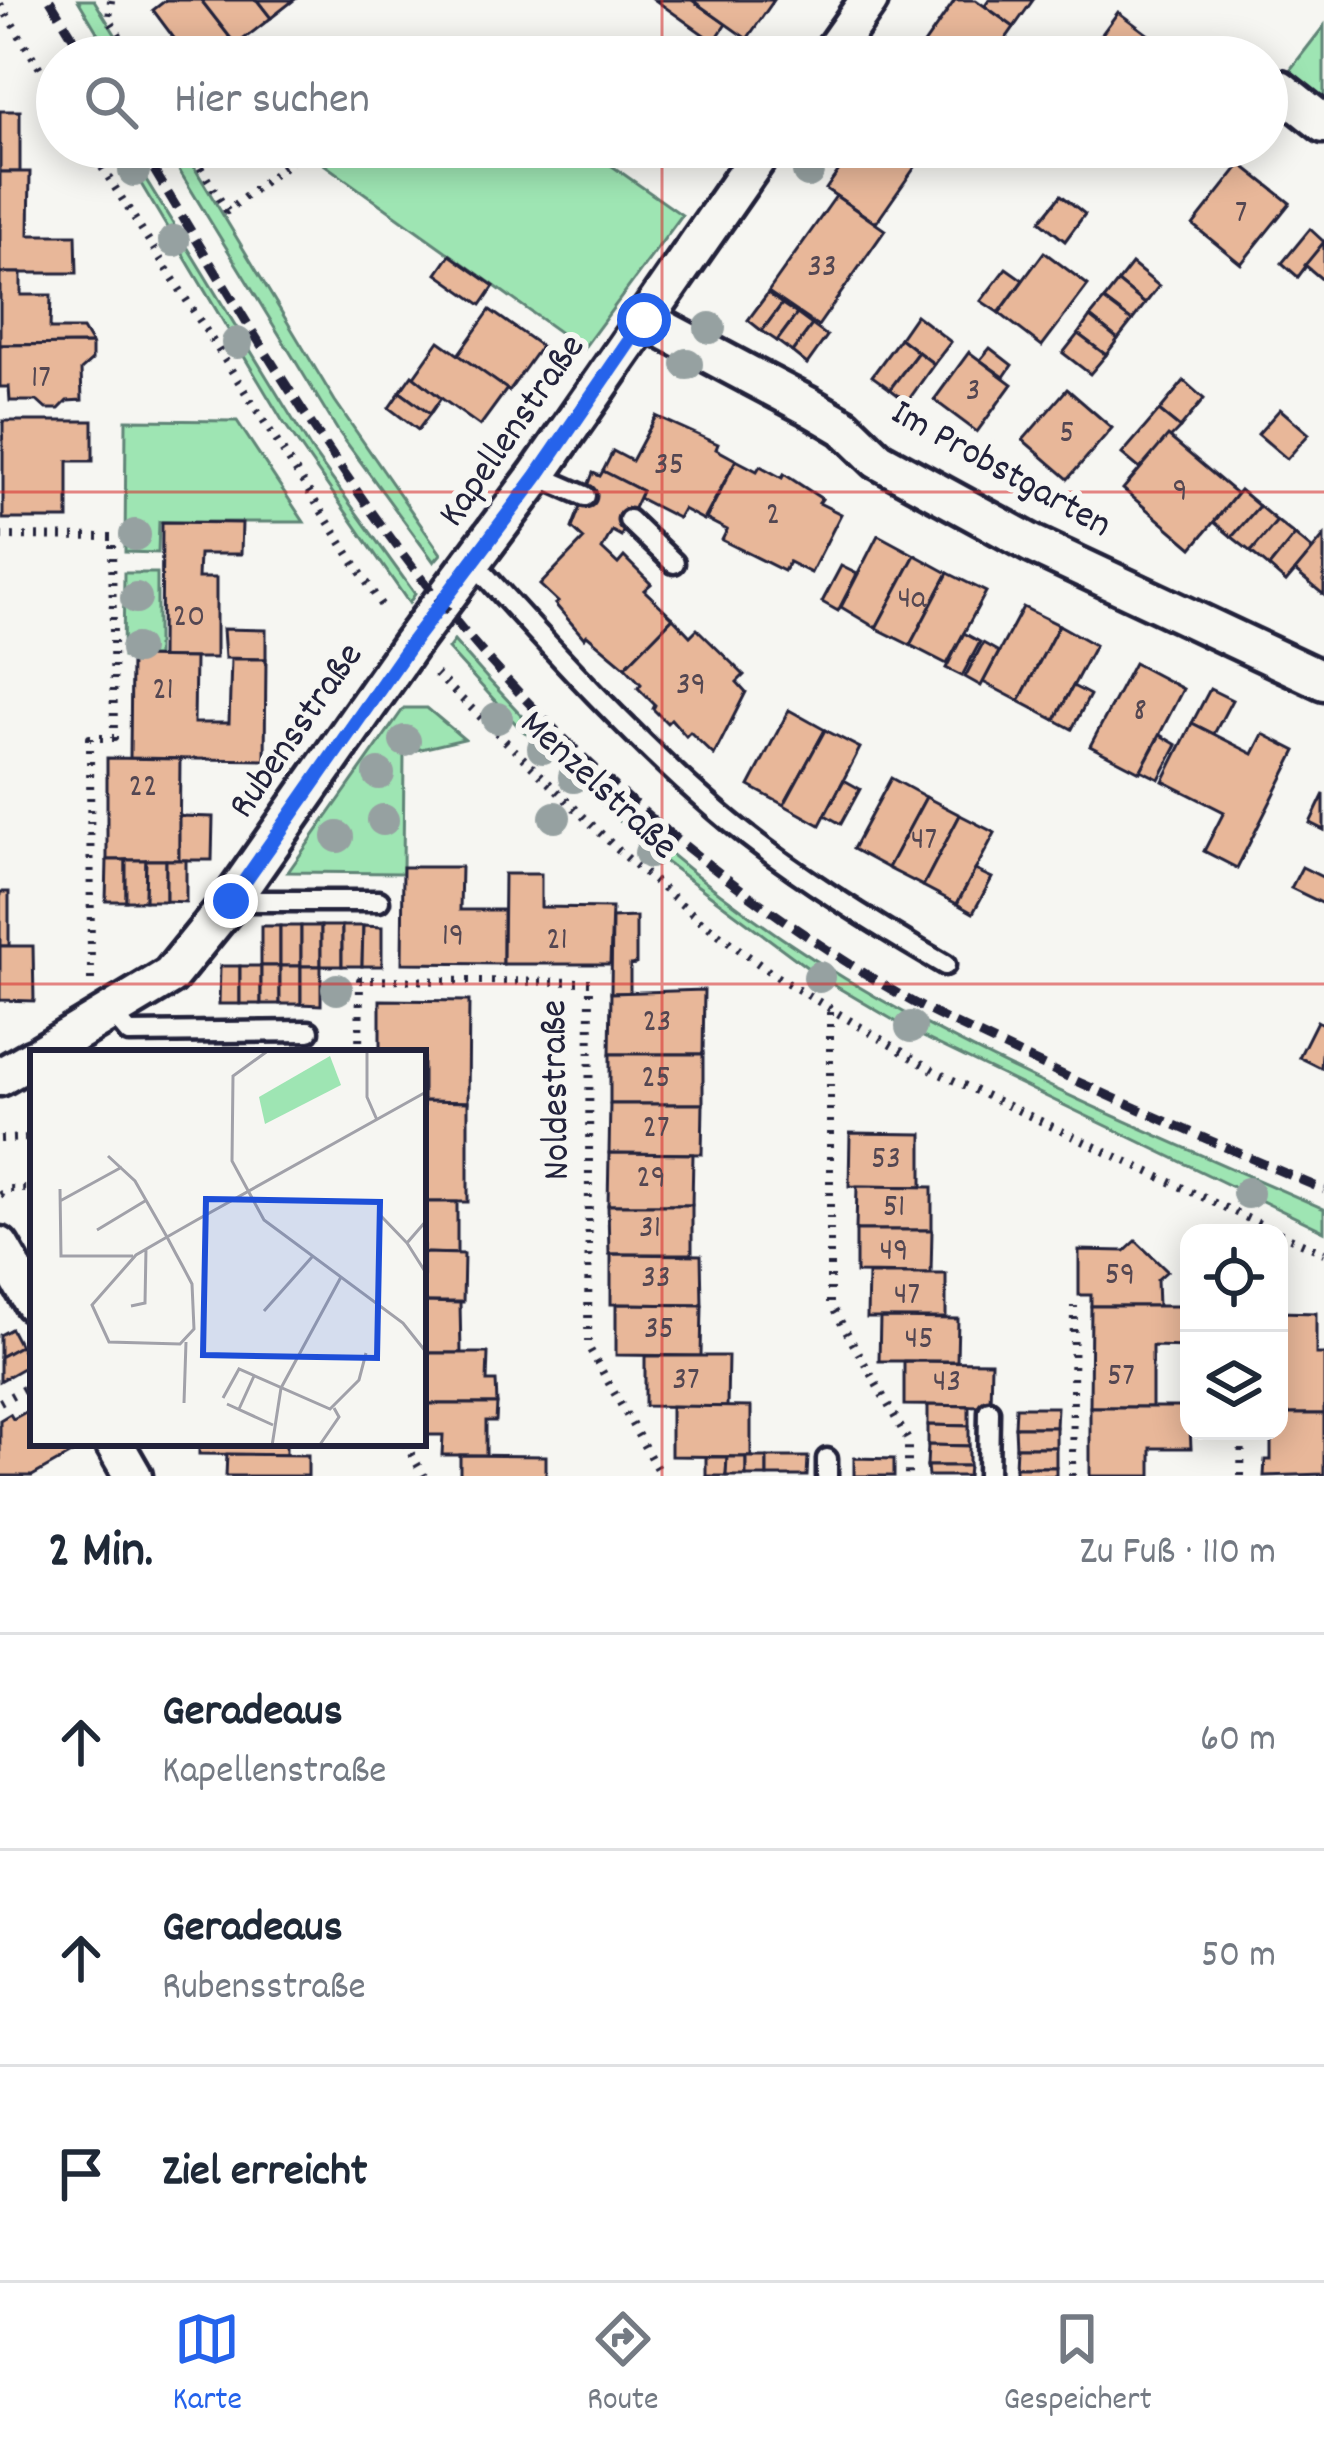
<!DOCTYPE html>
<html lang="de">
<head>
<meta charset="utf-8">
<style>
	:root { --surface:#fff; --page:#f2f2f3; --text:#1f2937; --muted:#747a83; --line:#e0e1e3; --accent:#2563eb }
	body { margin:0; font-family:Dekko,sans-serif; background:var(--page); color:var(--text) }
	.controls { position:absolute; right:36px; bottom:36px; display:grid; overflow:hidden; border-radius:24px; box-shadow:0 6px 30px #0003 }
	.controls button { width:108px; height:108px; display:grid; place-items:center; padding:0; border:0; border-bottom:3px solid var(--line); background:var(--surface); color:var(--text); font:60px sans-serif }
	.stop { position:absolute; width:36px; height:36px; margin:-27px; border:9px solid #2563eb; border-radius:50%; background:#fff }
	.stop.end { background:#2563eb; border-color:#fff; box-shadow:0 3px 12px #0008 }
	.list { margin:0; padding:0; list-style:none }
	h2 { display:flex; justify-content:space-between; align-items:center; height:156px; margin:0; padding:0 48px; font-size:51px }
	h2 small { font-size:39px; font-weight:400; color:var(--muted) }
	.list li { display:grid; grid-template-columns:78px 1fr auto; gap:36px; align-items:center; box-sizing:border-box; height:216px; padding:0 48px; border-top:3px solid var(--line) }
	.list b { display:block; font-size:45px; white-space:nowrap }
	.list p { margin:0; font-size:39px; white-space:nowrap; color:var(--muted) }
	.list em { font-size:39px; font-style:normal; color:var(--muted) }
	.icon { flex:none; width:66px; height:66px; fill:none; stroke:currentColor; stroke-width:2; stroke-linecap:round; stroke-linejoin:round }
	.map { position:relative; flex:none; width:1324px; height:1476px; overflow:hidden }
	.search { position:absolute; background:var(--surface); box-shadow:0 6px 30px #0003; left:36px; right:36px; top:36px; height:132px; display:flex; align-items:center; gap:30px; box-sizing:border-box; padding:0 42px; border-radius:66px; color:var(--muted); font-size:45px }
	.sheet { height:804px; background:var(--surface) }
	nav { display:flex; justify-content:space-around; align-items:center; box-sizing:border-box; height:168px; border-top:3px solid var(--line); background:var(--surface); font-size:33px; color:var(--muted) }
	nav a { display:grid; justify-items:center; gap:6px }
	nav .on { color:var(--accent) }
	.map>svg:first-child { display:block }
	.green { fill:#9ee5b3; stroke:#608477; stroke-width:3 }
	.building { fill:#e8b799; stroke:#22223b; stroke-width:3 }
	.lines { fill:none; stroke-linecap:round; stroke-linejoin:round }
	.lane-casing { stroke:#22223b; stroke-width:27 }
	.street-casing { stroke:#22223b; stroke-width:45 }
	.path { stroke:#22223b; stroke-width:8; stroke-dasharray:3 9; stroke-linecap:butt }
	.lane { stroke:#f6f6f2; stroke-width:18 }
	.street { stroke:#f6f6f2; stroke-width:36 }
	.rail { stroke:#22223b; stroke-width:9; stroke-dasharray:18 9; stroke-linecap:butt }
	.tree { fill:#96a1a1 }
	.route { stroke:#2563eb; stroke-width:15 }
	.grid { fill:none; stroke:#d62828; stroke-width:3; stroke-opacity:0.55 }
	.labels { text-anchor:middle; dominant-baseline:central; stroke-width:12; stroke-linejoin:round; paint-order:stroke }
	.number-label { font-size:33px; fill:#544752 }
	.street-label { font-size:39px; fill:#22223b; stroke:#f6f6f2 }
	.inset-road { fill:none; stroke:#a1a1a9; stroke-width:3 }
	.view { fill:#1d4ed8; fill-opacity:0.15; stroke:#1d4ed8; stroke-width:6 }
	.inset-edge { fill:none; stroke:#22223b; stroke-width:6 }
</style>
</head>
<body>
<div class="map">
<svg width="1324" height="1476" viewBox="0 0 1324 1476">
	<rect width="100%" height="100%" fill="#f6f6f2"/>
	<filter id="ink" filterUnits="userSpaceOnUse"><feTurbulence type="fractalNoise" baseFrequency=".00833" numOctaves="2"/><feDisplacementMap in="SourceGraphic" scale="24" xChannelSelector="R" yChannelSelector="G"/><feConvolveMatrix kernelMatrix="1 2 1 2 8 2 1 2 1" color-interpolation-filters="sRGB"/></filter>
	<g filter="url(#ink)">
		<!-- green -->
		<g class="green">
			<path d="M78 0H94L129 57H112Z"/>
			<path d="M1324 26V104L1286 75Z"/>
			<path d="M119 147H126L314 454 415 594 409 603 282 420Z"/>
			<path d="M165 147H182L335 401 441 554 434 562 338 431Z"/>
			<path d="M321 147H585L682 215 583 349 311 155Z"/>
			<path d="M126 420 237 421 304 522H159L158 553 125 552Z"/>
			<path d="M124 573H157V657H123Z"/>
			<path d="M454 641C575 780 717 907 878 998 1022 1079 1174 1143 1324 1209V1231L917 1034 820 977 655 854 516 724 448 649Z"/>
			<path d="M404 708H427L464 739 404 753 403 873 288 872Z"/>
		</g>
		<!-- building -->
		<g class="building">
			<path d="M166 0H201L236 45 220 57H188L153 10Z"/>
			<path d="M201 0H257L271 18 236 45Z"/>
			<path d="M257 0H294L271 18Z"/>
			<path d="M655 0H692L726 24 714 42Z"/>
			<path d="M692 0H774L747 39Z"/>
			<path d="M955 0H976L1014 27 993 57H930L920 50Z"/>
			<path d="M989 0H1033L1014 27 985 6Z"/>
			<path d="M1118 12 1169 50 1164 57H1085Z"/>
			<rect x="0" y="111" width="20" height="61"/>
			<path d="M855 147H929L876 223 826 189Z"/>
			<path d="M1178 147H1220L1205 167Z"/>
			<path d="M1241 164 1290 203 1241 264 1193 225Z"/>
			<path d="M0 172H30L29 235H76L77 273H0Z"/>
			<path d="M1061 195 1085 214 1065 241 1040 221Z"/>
			<path d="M836 196 885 230 818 326 768 292Z"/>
			<path d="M1310 229 1324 242 1298 277 1282 263Z"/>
			<path d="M1324 242V281L1305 265Z"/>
			<path d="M1044 252 1088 285 1042 346 999 313Z"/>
			<path d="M450 255 494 286 481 305 437 274Z"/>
			<path d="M1132 264 1159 286 1145 304 1118 282Z"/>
			<path d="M1006 268 1023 280 999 313 981 301Z"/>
			<path d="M0 273H21V295H51L50 329H83L92 344 0 345Z"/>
			<path d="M1118 282 1145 304 1132 321 1104 300Z"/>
			<path d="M768 293 782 304 762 331 748 320Z"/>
			<path d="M1104 300 1132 321 1118 339 1090 317Z"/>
			<path d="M782 304 797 314 777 341 762 331Z"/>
			<path d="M490 310 541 346 509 391 458 355Z"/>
			<path d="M797 314 812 325 792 352 777 341Z"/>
			<path d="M916 315 951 342 934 364 900 338Z"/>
			<path d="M1090 317 1118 339 1106 355 1078 334Z"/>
			<path d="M812 325 827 336 807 364 792 352Z"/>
			<path d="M1078 334 1106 355 1090 374 1063 353Z"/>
			<path d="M900 338 918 352 890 389 872 376Z"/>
			<path d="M439 341 507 389 480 426 413 378Z"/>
			<path d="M92 344V360L81 370 82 400 67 401 59 409H46L37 401H10L9 387H0V345Z"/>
			<path d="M990 348 1012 365 1004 377 980 360Z"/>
			<path d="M918 352 934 364 907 402 890 389Z"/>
			<path d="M969 352 1012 384 977 432 934 400Z"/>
			<path d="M412 375 441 398 430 414 400 392Z"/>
			<path d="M1184 381 1204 399 1180 428 1159 411Z"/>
			<path d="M1067 389 1112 428 1068 479 1023 440Z"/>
			<path d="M400 392 430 414 418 430 389 408Z"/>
			<path d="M1280 409 1309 434 1287 459 1258 434Z"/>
			<path d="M1159 411 1180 428 1140 469 1122 454Z"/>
			<path d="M656 416 718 444 716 449 736 460 704 520 683 509 678 518 639 498 642 491 603 471 613 451 632 461Z"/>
			<path d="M3 421H93V461H68V519H3Z"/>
			<path d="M1168 436 1237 494 1192 548 1123 489Z"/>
			<path d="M736 460 757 471 760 466 782 478 784 474 822 499 819 503 841 514 811 573 789 562 784 571 722 540 727 530 706 519Z"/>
			<path d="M603 471 642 491 621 536 612 531 602 549 618 564 624 557 651 584 644 590 673 618 625 667 587 635 584 638 555 604 558 602 540 585 584 539 572 528 593 473 600 476Z"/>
			<path d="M1240 490 1259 506 1232 537 1214 522Z"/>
			<path d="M1259 506 1277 521 1251 552 1232 537Z"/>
			<path d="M1277 521 1295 535 1269 567 1251 552Z"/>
			<path d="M162 522 242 523 241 554H199L198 578H216V658H161Z"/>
			<path d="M878 535 915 555 876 628 841 607Z"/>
			<path d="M1295 535 1313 550 1286 582 1269 567Z"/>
			<path d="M1324 536V595L1295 571Z"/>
			<path d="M915 555 948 573 910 645 876 628Z"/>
			<path d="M841 566 857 574 838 611 822 602Z"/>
			<path d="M948 573 986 592 947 664 910 645Z"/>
			<path d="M1023 607 1059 625 1019 701 983 682Z"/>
			<path d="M673 618 690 636 697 629 744 675 737 682 746 692 714 755 690 732 686 736 671 719 667 723 653 709 655 705 638 688 641 684 625 667Z"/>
			<path d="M1059 625 1095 645 1055 720 1019 701Z"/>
			<path d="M223 629 266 630V659L225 658Z"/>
			<path d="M964 633 980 642 962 676 946 668Z"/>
			<path d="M983 643 999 652 981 686 965 677Z"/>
			<path d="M131 657 195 658 194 723H229L231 659H266L265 760 130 758Z"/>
			<path d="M1134 663 1183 689 1140 772 1090 746Z"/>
			<path d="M1073 686 1090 695 1072 729 1055 720Z"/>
			<path d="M1210 689 1232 700 1214 734 1192 723Z"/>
			<path d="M789 710 825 730 784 805 749 786Z"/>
			<path d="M1192 723 1253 754 1263 734 1296 751 1237 868 1204 851 1224 812 1163 781Z"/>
			<path d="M825 730 860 748 820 825 784 805Z"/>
			<path d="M1160 735 1177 745 1159 779 1141 770Z"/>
			<path d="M107 758 180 759 179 860H107Z"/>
			<path d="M891 778 926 797 888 868 853 849Z"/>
			<path d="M844 780 860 789 841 824 825 815Z"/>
			<path d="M1324 794V830L1310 823Z"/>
			<path d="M926 797 960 815 923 886 888 868Z"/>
			<path d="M960 815 995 833 957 904 923 886Z"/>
			<path d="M179 816 213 817 212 860H179Z"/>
			<path d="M107 860H126V901H106Z"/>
			<path d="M126 860H146L145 901H126Z"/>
			<path d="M146 860H166V901H145Z"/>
			<path d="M166 860H186V902L166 901Z"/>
			<path d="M403 867H461L460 910H503V964L402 963Z"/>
			<path d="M1302 867 1324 878V904L1291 888Z"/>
			<path d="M975 870 992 878 973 913 957 904Z"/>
			<path d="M504 874H541V907L612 908 610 964H503Z"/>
			<rect x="0" y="892" width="9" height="54"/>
			<path d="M636 917V964L630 965V993H611L612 918Z"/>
			<rect x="261" y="926" width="19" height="40"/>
			<rect x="280" y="926" width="21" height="40"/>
			<rect x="301" y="926" width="20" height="40"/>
			<rect x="321" y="926" width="21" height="40"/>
			<path d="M342 926H363L362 966H342Z"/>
			<path d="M363 926 382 927V966H362Z"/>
			<path d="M0 946H33L34 1001 0 1000Z"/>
			<path d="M220 966H240V1004H219Z"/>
			<rect x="240" y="966" width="21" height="38"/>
			<rect x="261" y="966" width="19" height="38"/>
			<rect x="280" y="966" width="21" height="38"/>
			<path d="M301 966H321V1005L301 1004Z"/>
			<path d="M704 990 703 1054H610L611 993Z"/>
			<path d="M380 1000 469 1001 468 1102 423 1101V1053H380Z"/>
			<path d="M1317 1021 1324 1025 1321 1068 1299 1057Z"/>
			<rect x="610" y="1054" width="93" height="50"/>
			<path d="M423 1101 468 1102V1202H423Z"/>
			<path d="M610 1104H703L702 1154 609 1153Z"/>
			<path d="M850 1133 922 1134V1187L849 1186Z"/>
			<path d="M609 1153 693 1154 692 1205H608Z"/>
			<path d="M857 1186 932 1187V1230H856Z"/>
			<path d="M423 1202H457V1254L423 1253Z"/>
			<path d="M608 1205H692V1254H609Z"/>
			<path d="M856 1230H932L931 1274 856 1273Z"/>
			<path d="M1136 1241 1167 1271 1157 1280 1158 1306H1091V1295H1079V1250L1125 1251Z"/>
			<path d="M423 1253 464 1254 463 1302H423Z"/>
			<path d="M611 1254 701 1255 702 1305 611 1304Z"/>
			<path d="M868 1274H946V1318H867Z"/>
			<path d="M423 1302 460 1303 461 1353H423Z"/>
			<path d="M616 1304 702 1305 701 1356 616 1355Z"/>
			<path d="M1091 1306H1189V1347L1152 1346V1407H1090Z"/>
			<path d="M1279 1312 1316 1313V1354H1324V1414H1279Z"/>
			<path d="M880 1318 958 1319 957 1361H879Z"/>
			<path d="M11 1329 20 1346 0 1357V1335Z"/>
			<path d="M20 1346 30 1364 0 1381V1357Z"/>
			<path d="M423 1353H488L487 1381H496L497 1404H423Z"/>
			<path d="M645 1356H728L727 1407 645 1406Z"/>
			<path d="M904 1361 991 1362 990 1406 904 1405Z"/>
			<path d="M426 1404H497L496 1421H486V1455H442L443 1435H425Z"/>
			<path d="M928 1405 969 1406V1426L928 1425Z"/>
			<path d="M671 1406 751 1407V1457L671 1456Z"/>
			<path d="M1016 1407H1057L1056 1427H1015Z"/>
			<path d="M1090 1407H1189L1191 1448H1151V1476H1090Z"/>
			<path d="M33 1408V1443H72L76 1451 32 1476H0V1420L10 1414 13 1419Z"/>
			<path d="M1279 1414H1324V1474L1264 1476 1265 1460H1271V1431H1279Z"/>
			<path d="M928 1425 969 1426V1446L928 1445Z"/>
			<path d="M1015 1427H1056V1447H1016Z"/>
			<path d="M199 1443H286V1455L199 1454Z"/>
			<path d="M928 1445 969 1446V1466H927Z"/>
			<path d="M1016 1447H1056V1467H1015Z"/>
			<path d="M227 1454 308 1455V1476H226Z"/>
			<path d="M460 1455 546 1456V1476H460Z"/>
			<path d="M706 1457H727L726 1476H706Z"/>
			<path d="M727 1457H746V1476H726Z"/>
			<rect x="746" y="1457" width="21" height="19"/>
			<path d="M767 1457H808L807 1476H767Z"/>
			<path d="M854 1458 894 1459V1476H854Z"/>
			<path d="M927 1466H969L968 1476H928Z"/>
			<rect x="1015" y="1467" width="41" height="9"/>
		</g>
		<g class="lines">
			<defs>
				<g id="lane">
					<path d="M537 475 585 496"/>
					<path d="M629 520 674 563"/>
					<path d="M473 562C551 648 629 735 717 811 783 868 869 921 945 965"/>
					<path d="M233 901H379"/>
					<path d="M112 1013 129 1033 309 1031"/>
					<path d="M827 1459V1476"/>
					<path d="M988 1476 989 1411"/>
				</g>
				<g id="street">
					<path d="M829 57 869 0"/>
					<path d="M1280 89 1324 124"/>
					<path d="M644 319 810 407 844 427 878 460 1032 544 1324 681"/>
					<path d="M42 1053 170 976 231 901 410 645 537 475 765 147"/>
					<path d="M0 1077 33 1058"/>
					<path d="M0 1246 33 1303"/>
					<path d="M114 1443 133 1476"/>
				</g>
			</defs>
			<!-- lane casing -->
			<use href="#lane" class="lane-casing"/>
			<!-- street casing -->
			<use href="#street" class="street-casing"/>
			<!-- path -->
			<g class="path">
				<path d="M111 0 109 19 133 57"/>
				<path d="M0 4 57 96"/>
				<path d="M89 147 385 611"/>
				<path d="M188 147 227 211 309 147"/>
				<path d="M0 536 112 537 114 738H90L91 982"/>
				<path d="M436 674 617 849 702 922 774 975 936 1072 1279 1233"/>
				<path d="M830 1012V1303L908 1440V1476"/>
				<path d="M359 1053 360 980 590 982 588 1346 661 1476"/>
				<path d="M0 1139 33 1138"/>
				<path d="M0 1195 9 1189H33"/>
				<path d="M1279 1233 1324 1253"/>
				<path d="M0 1402 33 1384"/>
				<path d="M405 1443 424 1476"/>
				<path d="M1072 1476 1074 1306"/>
				<path d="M1241 1476 1242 1431"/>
			</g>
			<!-- lane -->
			<use href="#lane" class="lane"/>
			<!-- street -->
			<use href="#street" class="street"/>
			<!-- rail -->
			<g class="rail">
				<path d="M50 0 85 57"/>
				<path d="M140 147C235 303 329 465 444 607 569 761 727 892 897 993 930 1013 967 1029 1002 1046 1108 1097 1216 1143 1324 1190"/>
			</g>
		</g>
		<!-- trees -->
		<g class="tree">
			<circle cx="134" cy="171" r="16"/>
			<circle cx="808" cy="172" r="16"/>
			<circle cx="174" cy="241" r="16"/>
			<circle cx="710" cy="328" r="16"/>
			<circle cx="237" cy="343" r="16"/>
			<circle cx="687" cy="364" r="16"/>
			<circle cx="135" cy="535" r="16"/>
			<circle cx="136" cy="598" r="16"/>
			<circle cx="136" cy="649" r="16"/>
			<circle cx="497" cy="718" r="16"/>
			<circle cx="405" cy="741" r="16"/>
			<circle cx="543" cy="748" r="16"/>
			<circle cx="379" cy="774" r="16"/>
			<circle cx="574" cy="777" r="16"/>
			<circle cx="555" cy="817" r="16"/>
			<circle cx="383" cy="820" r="16"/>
			<circle cx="338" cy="837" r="16"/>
			<circle cx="650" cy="853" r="16"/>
			<circle cx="819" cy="977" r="16"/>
			<circle cx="337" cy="989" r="16"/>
			<circle cx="911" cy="1027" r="16"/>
			<circle cx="1248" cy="1193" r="16"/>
		</g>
	</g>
	<g class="lines" filter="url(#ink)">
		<!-- route -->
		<path class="route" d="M231 901 410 645 537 476 644 320"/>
	</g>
	<!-- grid -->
	<path class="grid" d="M662 0V57M662 147V1476M0 492H1324M0 984H1324"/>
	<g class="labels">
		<!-- number labels -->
		<g class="number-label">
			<text x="1241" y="214">7</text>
			<text x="822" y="268">33</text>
			<text x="41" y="379">17</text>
			<text x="973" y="392">3</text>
			<text x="1067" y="434">5</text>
			<text x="669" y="466">35</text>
			<text x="1180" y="492">9</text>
			<text x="773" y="516">2</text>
			<text x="912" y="600">4a</text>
			<text x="189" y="618">20</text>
			<text x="691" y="686">39</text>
			<text x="163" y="691">21</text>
			<text x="1140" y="712">8</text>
			<text x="143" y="788">22</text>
			<text x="924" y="841">47</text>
			<text x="453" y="937">19</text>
			<text x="557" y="941">21</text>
			<text x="657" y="1023">23</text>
			<text x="656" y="1079">25</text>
			<text x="656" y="1129">27</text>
			<text x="886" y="1160">53</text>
			<text x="651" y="1179">29</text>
			<text x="894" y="1208">51</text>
			<text x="650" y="1229">31</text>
			<text x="894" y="1252">49</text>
			<text x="1120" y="1276">59</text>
			<text x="656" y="1279">33</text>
			<text x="907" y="1296">47</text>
			<text x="659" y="1330">35</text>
			<text x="919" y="1340">45</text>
			<text x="1121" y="1377">57</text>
			<text x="686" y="1381">37</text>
			<text x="947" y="1383">43</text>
		</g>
		<!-- street labels -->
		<g class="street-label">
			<text transform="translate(514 432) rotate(-55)">Kapellenstraße</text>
			<text transform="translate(1000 471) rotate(29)">Im Probstgarten</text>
			<text transform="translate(298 732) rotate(-55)">Rubensstraße</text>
			<text transform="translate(597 787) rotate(43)">Menzelstraße</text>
			<text transform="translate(558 1090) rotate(-91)">Noldestraße</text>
		</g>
	</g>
	<!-- overview -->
	<g transform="translate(30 1050)">
		<rect width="396" height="396" fill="#f6f6f2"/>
		<path d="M300 6 311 35 235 74 229 47Z" fill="#9ee5b3"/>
		<path class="inset-road" d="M239 0 203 26 202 111 234 170 373 273 396 302M337 0V47L347 70M78 106 105 131 137 187 146 204 152 215 162 234 164 279 150 294 79 292 62 255 106 205 137 187 165 171 396 42M30 139 31 206H103M30 151 92 117M351 166 377 193M396 171 377 193 396 223M67 180 115 151M101 256 115 253 116 199M234 261 282 207M193 348 209 319 300 359 329 330 336 303M154 353 156 292M197 354 243 375M209 359 224 326M242 396 251 338 311 227M289 396 309 367 304 358"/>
		<path class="view" d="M176 149 350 152 347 308 173 305Z"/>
		<rect width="396" height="396" class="inset-edge"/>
	</g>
</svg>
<div class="controls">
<button><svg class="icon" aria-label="locate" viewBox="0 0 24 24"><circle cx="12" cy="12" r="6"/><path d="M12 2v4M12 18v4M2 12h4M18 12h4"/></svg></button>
<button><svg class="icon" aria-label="layers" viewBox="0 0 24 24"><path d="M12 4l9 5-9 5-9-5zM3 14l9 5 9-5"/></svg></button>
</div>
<div class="stop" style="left:644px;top:320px"></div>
<div class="stop end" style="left:231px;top:901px"></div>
<div class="search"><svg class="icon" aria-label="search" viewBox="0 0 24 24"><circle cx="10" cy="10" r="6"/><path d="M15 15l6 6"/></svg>Hier suchen</div>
</div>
<section class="sheet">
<h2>2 Min.<small>Zu Fuß · 110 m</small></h2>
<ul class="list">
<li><svg class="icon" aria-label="ahead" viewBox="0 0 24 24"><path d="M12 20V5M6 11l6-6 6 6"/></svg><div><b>Geradeaus</b><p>Kapellenstraße</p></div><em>60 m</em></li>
<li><svg class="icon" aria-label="ahead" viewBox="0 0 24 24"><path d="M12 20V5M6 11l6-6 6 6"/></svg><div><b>Geradeaus</b><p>Rubensstraße</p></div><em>50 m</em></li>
<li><svg class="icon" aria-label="arrive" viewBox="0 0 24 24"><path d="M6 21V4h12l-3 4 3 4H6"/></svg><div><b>Ziel erreicht</b></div></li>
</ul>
</section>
<nav>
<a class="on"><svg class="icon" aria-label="map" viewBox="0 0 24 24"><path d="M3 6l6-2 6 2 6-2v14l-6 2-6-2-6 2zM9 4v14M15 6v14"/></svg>Karte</a>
<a><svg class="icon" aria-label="directions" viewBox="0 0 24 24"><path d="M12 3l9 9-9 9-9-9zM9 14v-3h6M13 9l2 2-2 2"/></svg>Route</a>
<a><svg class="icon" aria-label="saved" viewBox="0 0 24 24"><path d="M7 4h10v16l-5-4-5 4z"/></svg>Gespeichert</a>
</nav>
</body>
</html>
